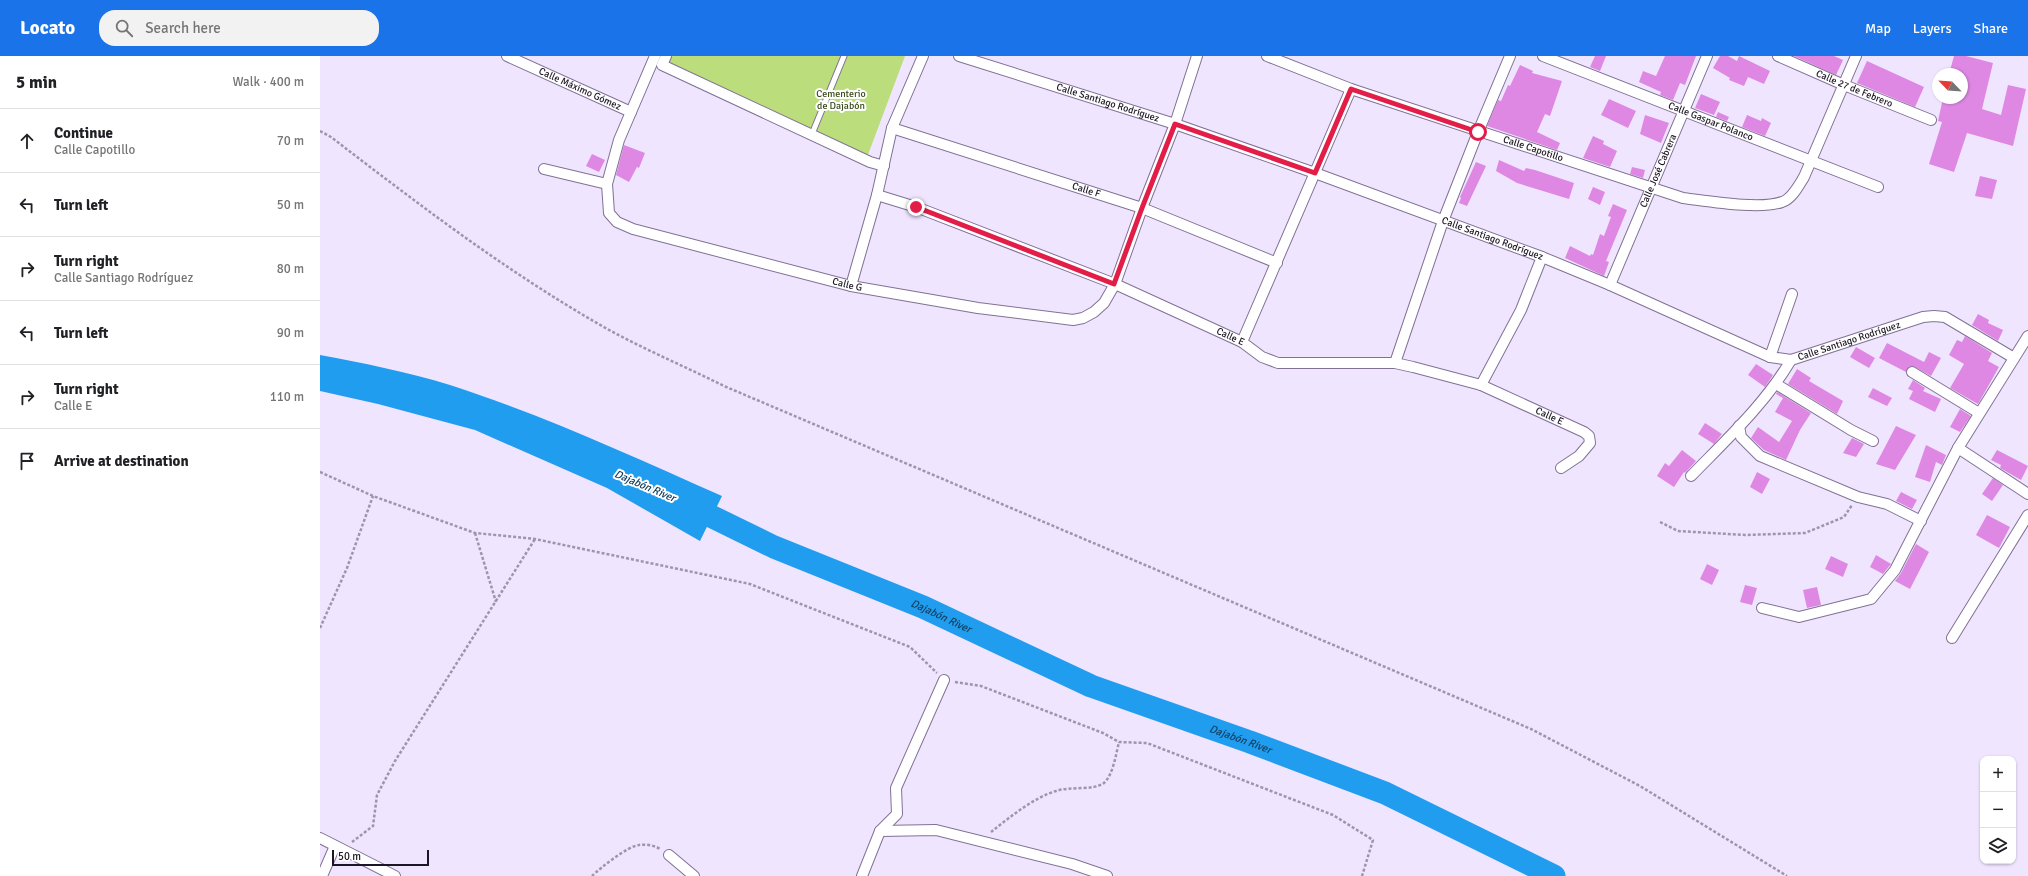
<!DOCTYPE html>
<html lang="en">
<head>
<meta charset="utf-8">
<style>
	:root { --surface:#fff; --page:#f2f2f2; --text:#202124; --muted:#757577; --line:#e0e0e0; --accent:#1a73e8 }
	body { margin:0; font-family:Signika,sans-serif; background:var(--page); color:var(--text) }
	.controls { position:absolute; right:12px; bottom:12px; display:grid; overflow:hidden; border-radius:8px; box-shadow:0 1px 3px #0004 }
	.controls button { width:36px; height:36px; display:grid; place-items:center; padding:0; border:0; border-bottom:1px solid var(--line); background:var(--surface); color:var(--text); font:20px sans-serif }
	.compass { position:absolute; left:1612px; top:12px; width:36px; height:36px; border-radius:50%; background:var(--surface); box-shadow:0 1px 3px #0004; rotate:295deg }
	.scale { position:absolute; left:12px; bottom:10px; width:97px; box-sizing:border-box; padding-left:4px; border:2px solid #1c1524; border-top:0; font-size:11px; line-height:14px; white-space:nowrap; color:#1c1524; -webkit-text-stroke:3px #fff; paint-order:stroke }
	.stop { position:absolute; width:12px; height:12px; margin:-9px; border:3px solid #e11d48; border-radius:50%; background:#fff }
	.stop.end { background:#e11d48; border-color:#fff; box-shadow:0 1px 4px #0008 }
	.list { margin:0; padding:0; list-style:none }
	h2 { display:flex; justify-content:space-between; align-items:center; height:52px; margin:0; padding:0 16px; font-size:17px }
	h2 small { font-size:13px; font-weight:400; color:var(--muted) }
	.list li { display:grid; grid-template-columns:26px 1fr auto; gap:12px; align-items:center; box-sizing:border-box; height:64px; padding:0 16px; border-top:1px solid var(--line) }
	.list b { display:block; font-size:15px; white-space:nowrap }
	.list p { margin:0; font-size:13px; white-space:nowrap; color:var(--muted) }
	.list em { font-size:13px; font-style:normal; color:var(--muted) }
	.icon { flex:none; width:22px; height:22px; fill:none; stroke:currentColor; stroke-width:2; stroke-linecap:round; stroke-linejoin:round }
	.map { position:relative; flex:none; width:1708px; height:820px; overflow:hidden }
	header { display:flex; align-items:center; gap:24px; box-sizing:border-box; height:56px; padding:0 20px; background:var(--accent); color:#fff }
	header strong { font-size:19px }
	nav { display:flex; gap:22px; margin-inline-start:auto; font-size:14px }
	.search { width:280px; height:36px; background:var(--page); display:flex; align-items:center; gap:10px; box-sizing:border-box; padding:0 14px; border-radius:16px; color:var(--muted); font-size:15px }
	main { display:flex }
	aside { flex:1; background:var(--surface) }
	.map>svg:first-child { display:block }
	.green { fill:#bcdd7c }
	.water { fill:#219def }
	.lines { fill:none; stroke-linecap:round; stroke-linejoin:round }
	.river { stroke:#219def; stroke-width:23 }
	.building { fill:#de88e4 }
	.service-casing { stroke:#817195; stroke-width:7 }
	.minor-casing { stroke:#817195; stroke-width:12 }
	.path { stroke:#9f95aa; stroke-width:2.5; stroke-dasharray:3 2; stroke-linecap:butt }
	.service { stroke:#fff; stroke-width:5 }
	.minor { stroke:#fff; stroke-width:10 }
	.route { stroke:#e11d48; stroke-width:5 }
	.labels { text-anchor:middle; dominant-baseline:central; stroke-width:4; stroke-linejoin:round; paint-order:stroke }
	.street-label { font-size:10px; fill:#1c1524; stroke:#fff }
	.park-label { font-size:10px; fill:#3a4918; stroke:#fff }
	.water-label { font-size:11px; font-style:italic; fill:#134061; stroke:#fff }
</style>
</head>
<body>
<header>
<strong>Locato</strong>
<div class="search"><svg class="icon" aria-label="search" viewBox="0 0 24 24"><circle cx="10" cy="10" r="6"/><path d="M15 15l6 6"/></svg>Search here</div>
<nav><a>Map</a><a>Layers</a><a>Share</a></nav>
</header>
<main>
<aside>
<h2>5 min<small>Walk · 400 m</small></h2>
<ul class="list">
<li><svg class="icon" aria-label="ahead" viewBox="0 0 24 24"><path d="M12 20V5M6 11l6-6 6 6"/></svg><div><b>Continue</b><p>Calle Capotillo</p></div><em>70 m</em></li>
<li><svg class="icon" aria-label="left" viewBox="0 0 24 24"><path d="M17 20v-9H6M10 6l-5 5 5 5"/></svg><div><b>Turn left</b></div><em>50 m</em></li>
<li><svg class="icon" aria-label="right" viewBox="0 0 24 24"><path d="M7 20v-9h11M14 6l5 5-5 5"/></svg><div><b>Turn right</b><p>Calle Santiago Rodríguez</p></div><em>80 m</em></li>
<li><svg class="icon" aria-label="left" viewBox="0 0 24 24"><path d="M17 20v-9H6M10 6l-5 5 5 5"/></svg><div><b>Turn left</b></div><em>90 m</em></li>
<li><svg class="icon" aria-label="right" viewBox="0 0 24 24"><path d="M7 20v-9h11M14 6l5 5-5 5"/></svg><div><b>Turn right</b><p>Calle E</p></div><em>110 m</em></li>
<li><svg class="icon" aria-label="arrive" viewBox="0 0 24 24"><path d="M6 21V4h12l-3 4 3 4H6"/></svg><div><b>Arrive at destination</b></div></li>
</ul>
</aside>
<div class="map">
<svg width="1708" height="820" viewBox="0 0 1708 820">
	<rect width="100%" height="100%" fill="#f0e5fe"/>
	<!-- green -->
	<path class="green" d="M350 0H585L546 104 346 10Z"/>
	<!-- water -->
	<path class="water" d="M0 299C43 307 88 316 130 329 223 359 312 400 402 440L380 485 287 432 155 374 58 348 0 335Z"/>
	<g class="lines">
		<!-- river -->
		<path class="river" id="s1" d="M364 447 454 491 603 551 771 630 930 686 1065 737 1234 820"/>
	</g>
	<!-- building -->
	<g class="building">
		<path d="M1275 0H1286L1280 15 1270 11Z"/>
		<path d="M1345 0H1376L1365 29 1360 27 1353 44 1340 39 1341 36 1319 26 1323 15 1336 20Z"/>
		<path d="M1400 0H1408L1417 5 1419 0 1450 15 1444 28 1428 21 1424 30 1409 24 1410 22 1393 12Z"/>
		<path d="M1474 0H1514L1523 4 1516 19Z"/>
		<path d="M1634 0H1646L1673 7 1662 53 1681 59 1688 29 1706 33 1693 90 1647 77 1634 116 1609 108 1622 66 1618 65 1623 42H1642V18H1629Z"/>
		<path d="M1547 5 1604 31 1595 51 1537 27Z"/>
		<path d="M1200 9 1213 15 1212 17 1242 25 1230 60 1225 58 1217 76 1240 87 1237 94 1167 70 1178 44 1181 45 1188 29 1190 30Z"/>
		<path d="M1381 38 1400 46 1394 59 1375 52Z"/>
		<path d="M1289 43 1316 55 1308 72 1281 59Z"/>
		<path d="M1398 56 1409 61 1407 65 1396 61Z"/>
		<path d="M1325 59 1349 67 1341 87 1320 78Z"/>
		<path d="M1427 59 1441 65 1442 62 1451 67 1445 80 1422 71Z"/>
		<path d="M1273 80 1284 85 1283 88 1297 95 1290 111 1263 102Z"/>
		<path d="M304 89 325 97 319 112 317 111 309 126 296 119Z"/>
		<path d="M272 98 285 104 279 116 266 110Z"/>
		<path d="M1179 104 1204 115 1206 112 1215 114 1254 127 1249 143 1197 127 1176 115Z"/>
		<path d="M1156 106 1166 110 1147 150 1139 147 1141 142 1140 141Z"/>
		<path d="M1312 111 1325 114 1323 122 1310 118Z"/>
		<path d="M1660 120 1677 124 1672 143 1655 140Z"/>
		<path d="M1273 131 1285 136 1280 149 1268 143Z"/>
		<path d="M1293 148 1307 154 1286 205 1289 206 1284 220 1245 202 1250 190 1270 200 1271 198 1273 199 1280 178 1284 180 1291 161 1288 160Z"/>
		<path d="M1658 258 1669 264 1668 267 1683 274 1678 285 1652 269Z"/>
		<path d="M1645 280 1672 297 1668 305 1679 311 1658 348 1630 332 1644 308 1629 299 1637 284 1642 286Z"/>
		<path d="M1567 287 1604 306 1609 296 1621 302 1611 320 1593 310 1589 311 1586 316 1559 302Z"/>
		<path d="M1536 291 1555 302 1549 312 1530 301Z"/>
		<path d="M1436 308 1453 319 1445 331 1428 319Z"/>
		<path d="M1477 313 1491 322 1489 325 1523 345 1517 358 1468 328Z"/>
		<path d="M1593 324 1605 332 1603 335 1621 343 1615 356 1589 343 1593 335 1588 333Z"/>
		<path d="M1553 332 1572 342 1567 350 1548 341Z"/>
		<path d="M1457 336 1491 357 1480 374 1466 404 1444 394 1431 382 1438 371 1459 386 1472 365 1455 356 1463 342 1456 338Z"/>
		<path d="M1640 353 1651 360 1640 376 1630 371Z"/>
		<path d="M1385 367 1402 378 1394 388 1378 378Z"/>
		<path d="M1576 370 1596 379 1575 414 1556 408Z"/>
		<path d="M1532 382 1544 388 1536 401 1523 397Z"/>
		<path d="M1606 389 1626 399 1622 409 1616 406 1610 426 1595 421Z"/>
		<path d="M1362 394 1376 405 1365 417 1364 416 1354 431 1337 420 1345 407 1349 410Z"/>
		<path d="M1677 394 1708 410 1701 424 1680 412 1681 409 1671 404Z"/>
		<path d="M1437 416 1450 423 1442 438 1430 431Z"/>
		<path d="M1673 422 1683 429 1672 445 1662 438Z"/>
		<path d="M1581 436 1597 444 1592 453 1576 445Z"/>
		<path d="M1667 459 1690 471 1679 492 1656 479Z"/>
		<path d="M1596 488 1609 496 1590 533 1575 525 1581 517Z"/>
		<path d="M1556 499 1571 508 1563 518 1550 511Z"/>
		<path d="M1511 500 1528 508 1523 521 1505 513Z"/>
		<path d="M1387 508 1399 514 1392 529 1380 523Z"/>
		<path d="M1425 529 1437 532 1432 549 1420 546Z"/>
		<path d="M1497 531 1501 549 1487 552 1483 534Z"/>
	</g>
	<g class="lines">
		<defs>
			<path id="service" d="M492 78 524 0"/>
			<g id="minor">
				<path id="s2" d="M187 0 311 56"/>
				<path id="s3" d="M335 0 299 84 287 128 289 157 297 166 313 173 531 230 658 252 753 264 763 262 774 256 784 247 795 228 822 152 855 68 877 0"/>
				<path d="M346 0 342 9 550 106 564 110"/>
				<path id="s4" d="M639 0 855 68 995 117 1222 201 1290 229 1450 301 1471 304 1603 261 1614 260 1625 261 1694 302"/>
				<path id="s5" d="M947 0 1031 33 1363 142C1388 145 1440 154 1462 146 1472 143 1479 129 1484 121L1536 0"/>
				<path id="s6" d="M1223 0 1558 131"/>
				<path id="s7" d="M1458 0 1524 29 1611 64"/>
				<path id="s8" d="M572 72 822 152 957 207"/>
				<path d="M224 113 287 128"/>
				<path id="s9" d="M557 139 596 151 795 228 922 286 942 301 958 307H1075L1093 311 1161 329 1264 376 1269 380 1270 387 1259 400 1241 412"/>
				<path id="s10" d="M1290 229 1387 0"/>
				<path d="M531 230 557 139 572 72 603 0"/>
				<path d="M922 286 1031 33"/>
				<path d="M1450 301 1472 238"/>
				<path d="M1075 307 1123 165 1158 76 1190 0"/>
				<path d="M1592 316 1659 357"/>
				<path d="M1456 328 1531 374 1553 385"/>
				<path d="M1161 329 1201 254 1222 201"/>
				<path d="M1419 370 1421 381 1440 400 1538 441 1567 448 1601 465"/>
				<path d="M1638 392 1708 438"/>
				<path d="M1371 420C1407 383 1445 348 1471 304"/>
				<path d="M1442 552 1479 561 1551 543 1575 514 1638 392 1708 280"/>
				<path d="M1632 582 1708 459"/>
				<path d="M560 775 616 774 752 808 787 820"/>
				<path d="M0 782 75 820"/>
				<path d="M349 799 374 820"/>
				<path d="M2 820 15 790"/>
				<path d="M542 820 560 775 577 758 576 732 624 624"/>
			</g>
		</defs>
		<!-- service casing -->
		<use href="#service" class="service-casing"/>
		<!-- minor casing -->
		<use href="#minor" class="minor-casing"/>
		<!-- path -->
		<g class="path">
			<path d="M0 75 11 81C98 148 186 215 282 270 321 292 364 310 404 330L1211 673 1320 730 1467 820"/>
			<path d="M0 416 53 440 155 477 215 483 430 528 590 591 617 617"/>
			<path d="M1340 466 1358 475 1425 479 1485 477 1524 461 1532 449"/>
			<path d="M155 477 176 546"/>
			<path d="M0 572 27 512 53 440"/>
			<path d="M635 626 661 630 783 677 799 686 827 687 1013 759 1053 784 1042 820"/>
			<path d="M671 776C690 761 713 742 736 735 750 730 773 735 784 727 793 719 796 698 799 686"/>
			<path d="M32 786 53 770 57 739 75 705 215 483"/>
			<path d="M272 820C280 812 308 790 319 789 326 788 334 789 340 793"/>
		</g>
		<!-- service -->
		<use href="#service" class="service"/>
		<!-- minor -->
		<use href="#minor" class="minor"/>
	</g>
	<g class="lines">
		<!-- route -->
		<path class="route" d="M596 151 794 228 822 152 855 68 995 117 1031 33 1158 76"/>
	</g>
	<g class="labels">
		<!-- street labels -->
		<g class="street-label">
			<text stroke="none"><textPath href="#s2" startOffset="80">Calle Máximo Gómez</textPath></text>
			<text stroke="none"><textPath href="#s7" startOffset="83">Calle 27 de Febrero</textPath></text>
			<text stroke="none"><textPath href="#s4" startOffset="156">Calle Santiago Rodríguez</textPath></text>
			<text stroke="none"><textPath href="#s6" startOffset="180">Calle Gaspar Polanco</textPath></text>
			<text stroke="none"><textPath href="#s5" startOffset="282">Calle Capotillo</textPath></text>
			<text stroke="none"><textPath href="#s10" startOffset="124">Calle José Cabrera</textPath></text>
			<text stroke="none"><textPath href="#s8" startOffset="204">Calle F</textPath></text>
			<text stroke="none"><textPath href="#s4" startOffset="564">Calle Santiago Rodríguez</textPath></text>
			<text stroke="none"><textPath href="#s3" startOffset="417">Calle G</textPath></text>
			<text stroke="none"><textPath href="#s9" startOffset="381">Calle E</textPath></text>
			<text stroke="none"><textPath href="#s4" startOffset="948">Calle Santiago Rodríguez</textPath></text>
			<text stroke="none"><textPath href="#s9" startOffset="717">Calle E</textPath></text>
		</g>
		<!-- park labels -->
		<g class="park-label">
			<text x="521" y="38">Cementerio<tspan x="521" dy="12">de Dajabón</tspan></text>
		</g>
		<!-- water labels -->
		<g class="water-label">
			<text transform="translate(325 430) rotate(23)">Dajabón River</text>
			<text stroke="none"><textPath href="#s1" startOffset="281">Dajabón River</textPath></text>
			<text stroke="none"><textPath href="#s1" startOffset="605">Dajabón River</textPath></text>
		</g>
	</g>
</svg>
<div class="controls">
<button>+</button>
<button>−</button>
<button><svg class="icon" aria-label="layers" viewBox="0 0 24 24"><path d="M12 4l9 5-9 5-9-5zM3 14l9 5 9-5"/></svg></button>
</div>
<svg class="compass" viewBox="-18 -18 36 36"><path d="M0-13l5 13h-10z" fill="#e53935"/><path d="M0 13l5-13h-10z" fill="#757577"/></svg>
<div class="scale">50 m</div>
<div class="stop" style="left:1158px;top:76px"></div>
<div class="stop end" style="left:596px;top:151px"></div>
</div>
</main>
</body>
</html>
